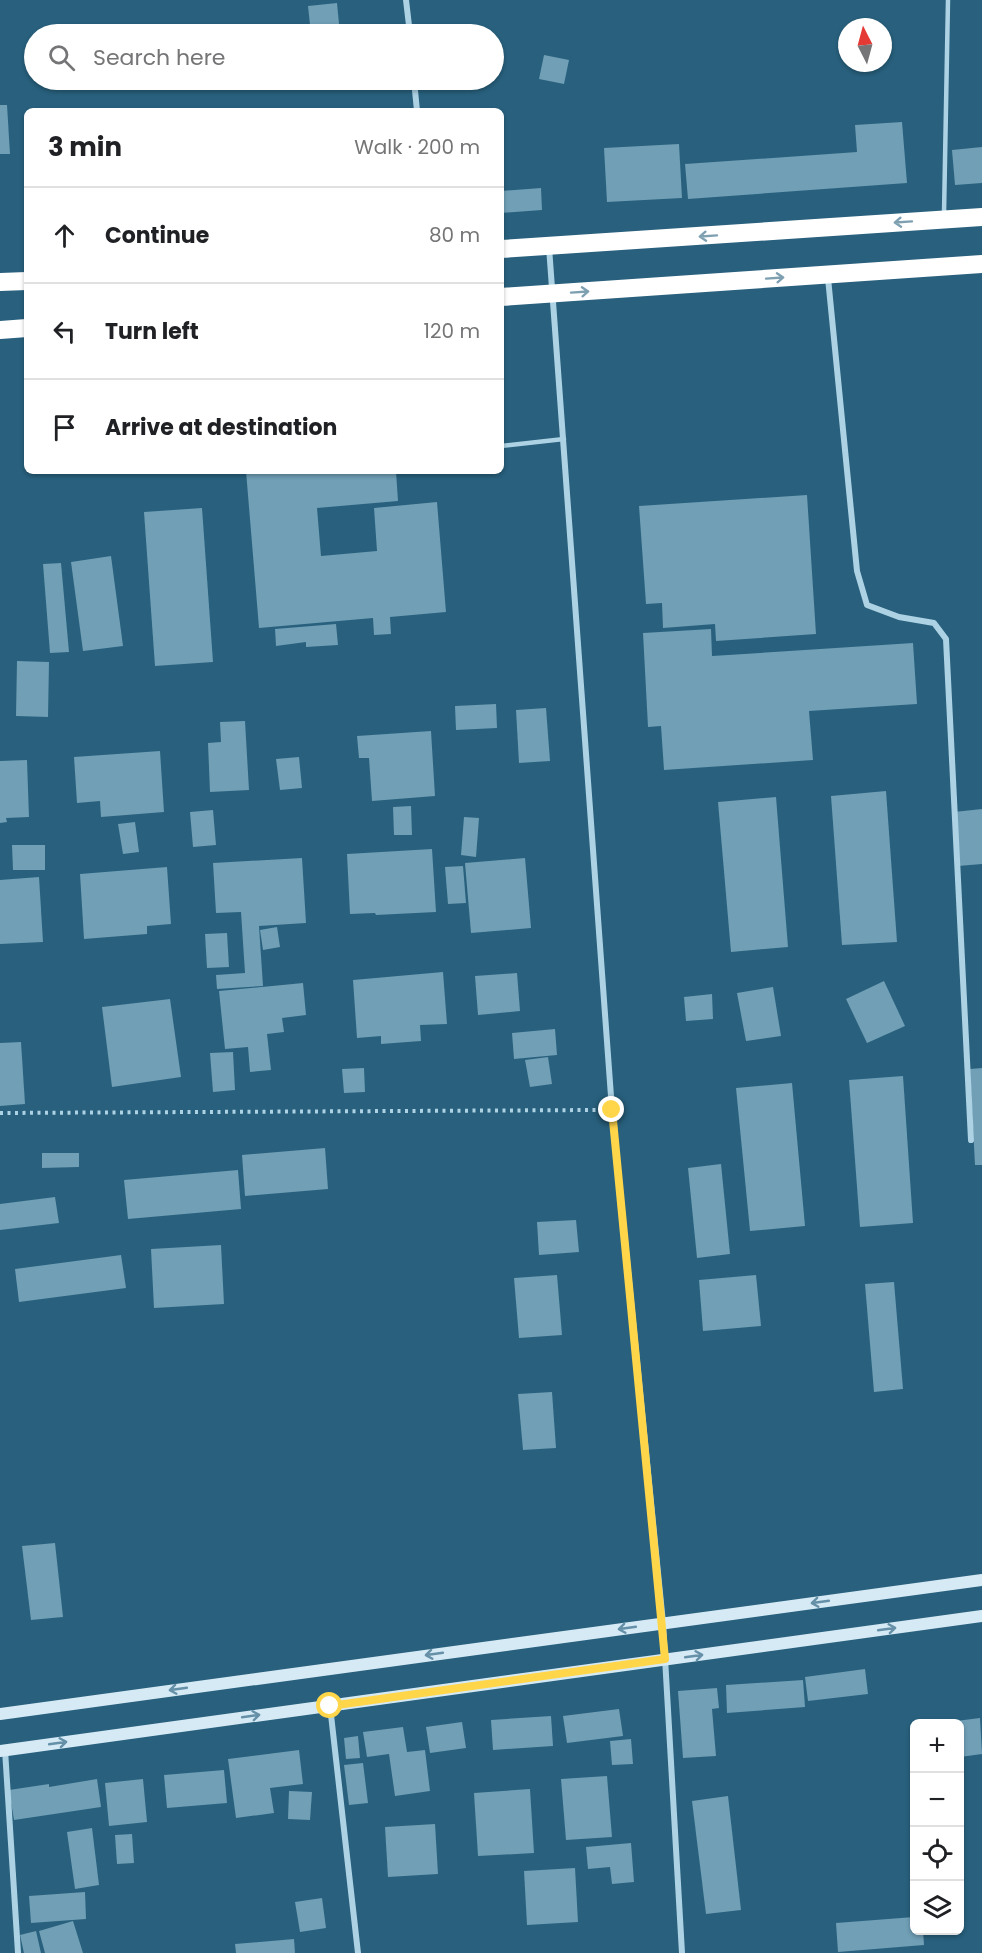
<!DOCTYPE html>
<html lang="en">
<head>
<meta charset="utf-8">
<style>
	:root { --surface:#fff; --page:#f2f2f2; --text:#202124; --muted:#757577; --line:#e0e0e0 }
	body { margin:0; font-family:Poppins,sans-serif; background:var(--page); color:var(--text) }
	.controls { position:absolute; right:18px; bottom:18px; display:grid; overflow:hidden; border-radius:9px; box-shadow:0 2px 4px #0004 }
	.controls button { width:54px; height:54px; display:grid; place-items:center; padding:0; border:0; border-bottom:2px solid var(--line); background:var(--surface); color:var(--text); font:30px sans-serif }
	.compass { position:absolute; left:838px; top:18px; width:54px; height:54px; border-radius:50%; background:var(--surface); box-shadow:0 2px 4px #0004; rotate:354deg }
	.stop { position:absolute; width:18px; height:18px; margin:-14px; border:4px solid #ffd54a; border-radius:50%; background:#fff }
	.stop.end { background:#ffd54a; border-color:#fff; box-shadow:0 2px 6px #0008 }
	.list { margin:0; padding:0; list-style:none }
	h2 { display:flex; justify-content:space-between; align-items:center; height:78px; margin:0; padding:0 24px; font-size:26px }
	h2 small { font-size:20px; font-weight:400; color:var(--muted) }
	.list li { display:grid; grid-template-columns:39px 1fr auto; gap:18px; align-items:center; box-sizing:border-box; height:96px; padding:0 24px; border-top:2px solid var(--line) }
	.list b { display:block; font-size:22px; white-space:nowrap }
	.list em { font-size:20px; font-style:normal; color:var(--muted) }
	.icon { flex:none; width:33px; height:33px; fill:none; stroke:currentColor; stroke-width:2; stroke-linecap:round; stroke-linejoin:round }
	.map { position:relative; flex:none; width:982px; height:1953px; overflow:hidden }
	.search { position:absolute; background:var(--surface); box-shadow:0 2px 4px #0004; left:24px; top:24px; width:480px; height:66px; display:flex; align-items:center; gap:15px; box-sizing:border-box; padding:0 21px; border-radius:33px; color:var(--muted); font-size:22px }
	.panel { position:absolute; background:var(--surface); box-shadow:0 2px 4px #0004; left:24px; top:108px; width:480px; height:366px; border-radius:9px }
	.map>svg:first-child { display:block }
	.building { fill:#709fb6 }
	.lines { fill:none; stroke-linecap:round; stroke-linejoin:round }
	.path { stroke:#add2e4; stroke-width:4; stroke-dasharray:3 4.5; stroke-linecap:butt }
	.lane { stroke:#add2e4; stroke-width:4.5 }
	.street { stroke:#add2e4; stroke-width:6 }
	.secondary { stroke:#d6eaf5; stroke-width:12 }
	.highway { stroke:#fff; stroke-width:18 }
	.oneway { stroke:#7ea0b1 }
	.oneway2 { stroke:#6590a7 }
	.route { stroke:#ffd54a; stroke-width:8 }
</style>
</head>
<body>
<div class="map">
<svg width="982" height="1953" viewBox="0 0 982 1953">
	<rect width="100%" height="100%" fill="#28607d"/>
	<!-- building -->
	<g class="building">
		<path d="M337 3 340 34H311L308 6Z"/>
		<path d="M544 55 569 60 564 84 539 79Z"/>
		<path d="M0 105H7L10 154H0Z"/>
		<path d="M902 122 907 183 688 199 685 164 857 152 855 125Z"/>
		<path d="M679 144 682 198 607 202 604 148Z"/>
		<path d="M982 147V183L955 185 952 150Z"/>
		<path d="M541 188 542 210 501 213V191Z"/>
		<path d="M246 471H396L398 501 317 508 321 556 377 551 374 508 437 502 446 612 390 617 391 634 374 635 373 618 259 628Z"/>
		<path d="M807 495 816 634 716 641 715 624 663 628 662 603 646 604 639 506Z"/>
		<path d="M202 508 213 662 155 666 144 512Z"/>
		<path d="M111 556 123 646 83 651 71 562Z"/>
		<path d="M61 563 69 652 50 653 43 564Z"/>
		<path d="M336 624 338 645 306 647V642L276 646 275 629Z"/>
		<path d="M711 629 712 656 913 643 917 704 809 711 813 760 664 770 661 726 648 727 643 633Z"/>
		<path d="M17 661 49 662 48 717 16 716Z"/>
		<path d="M496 704 497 728 456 730 455 706Z"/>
		<path d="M546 708 550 761 519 763 516 710Z"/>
		<path d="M245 721 249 790 210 792 208 743 221 742 220 722Z"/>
		<path d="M431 731 435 796 372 801 369 758H359L357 736Z"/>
		<path d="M160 751 164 812 101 817 100 801 77 803 74 757Z"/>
		<path d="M299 757 302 788 280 790 276 759Z"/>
		<path d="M27 760 29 817 6 818 7 822 0 823V761Z"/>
		<path d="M886 791 897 942 842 945 831 796Z"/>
		<path d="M776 797 788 947 731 952 718 802Z"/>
		<path d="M411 806 412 835H394L393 807Z"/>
		<path d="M982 809V864L958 866 954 812Z"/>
		<path d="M213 810 216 845 193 847 190 812Z"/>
		<path d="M464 817 479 818 476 857 461 855Z"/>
		<path d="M135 822 139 852 123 854 118 824Z"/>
		<path d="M12 845H45V870H13Z"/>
		<path d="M432 849 436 912 376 915 375 913 350 914 347 854Z"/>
		<path d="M302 858 306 923 259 926 263 986 217 989 216 975 245 973 241 912 216 913 213 863Z"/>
		<path d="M525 858 531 928 471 933 465 863Z"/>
		<path d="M463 866 466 903 448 904 445 867Z"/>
		<path d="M167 867 171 924 147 926V934L84 939 80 874Z"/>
		<path d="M39 877 43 942 0 944V880Z"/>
		<path d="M277 927 280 947 263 950 260 930Z"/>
		<path d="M227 933 229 967 207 968 205 934Z"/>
		<path d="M443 972 447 1024 420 1025 421 1041 381 1044V1036L357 1038 353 980Z"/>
		<path d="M517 973 520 1011 478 1015 475 976Z"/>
		<path d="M884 981 905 1026 867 1043 846 999Z"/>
		<path d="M303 983 306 1015 282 1018 284 1032 267 1034 271 1070 250 1072 248 1047 225 1049 219 991Z"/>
		<path d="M773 987 781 1036 746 1041 737 993Z"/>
		<path d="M712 994 713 1019 686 1021 684 997Z"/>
		<path d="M170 999 181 1077 112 1087 102 1007Z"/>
		<path d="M555 1029 557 1055 514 1059 512 1033Z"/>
		<path d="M21 1042 25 1104 0 1106V1043Z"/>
		<path d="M233 1052 235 1090 213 1092 210 1053Z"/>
		<path d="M548 1057 552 1084 530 1087 525 1060Z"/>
		<path d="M364 1068 365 1092 344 1093 342 1069Z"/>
		<path d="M982 1068V1165H975L970 1069Z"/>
		<path d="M903 1076 913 1223 860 1227 849 1080Z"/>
		<path d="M792 1083 805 1226 750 1231 736 1088Z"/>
		<path d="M325 1148 328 1189 245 1196 242 1155Z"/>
		<path d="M42 1153H79V1167L42 1168Z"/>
		<path d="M721 1164 730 1254 697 1258 688 1168Z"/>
		<path d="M238 1170 241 1209 128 1219 124 1180Z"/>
		<path d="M55 1197 59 1223 0 1230V1204Z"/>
		<path d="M576 1220 579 1252 539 1255 537 1222Z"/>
		<path d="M221 1245 224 1304 154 1308 151 1249Z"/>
		<path d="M121 1255 126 1288 19 1302 15 1269Z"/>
		<path d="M557 1275 562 1335 519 1338 514 1278Z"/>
		<path d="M756 1275 761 1326 703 1331 699 1280Z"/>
		<path d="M894 1282 903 1389 874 1392 865 1284Z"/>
		<path d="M552 1392 556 1448 523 1450 518 1394Z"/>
		<path d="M55 1543 63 1617 31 1620 22 1546Z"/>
		<path d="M865 1669 868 1694 808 1701 805 1677Z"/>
		<path d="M803 1680 805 1707 727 1713 726 1685Z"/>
		<path d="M717 1688 719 1708 712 1709 716 1756 683 1758 678 1691Z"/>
		<path d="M619 1709 623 1736 567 1743 563 1716Z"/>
		<path d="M551 1716 553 1746 493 1750 491 1720Z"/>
		<path d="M980 1718 982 1754 960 1757V1724L948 1722Z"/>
		<path d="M462 1722 466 1748 430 1753 426 1727Z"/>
		<path d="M403 1727 407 1752 425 1750 430 1791 395 1796 389 1754 367 1757 363 1732Z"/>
		<path d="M358 1736 360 1758 346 1759 344 1738Z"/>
		<path d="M631 1739 633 1764 612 1765 610 1741Z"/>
		<path d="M299 1750 303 1784 270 1788 274 1813 236 1818 228 1759Z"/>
		<path d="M363 1763 368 1803 349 1805 344 1765Z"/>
		<path d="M224 1770 227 1803 167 1808 164 1775Z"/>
		<path d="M607 1776 612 1837 566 1840 561 1779Z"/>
		<path d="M97 1779 101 1807 14 1820 9 1790 49 1784V1787Z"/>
		<path d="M143 1779 147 1822 109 1826 105 1783Z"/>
		<path d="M530 1789 534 1853 478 1856 474 1793Z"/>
		<path d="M289 1791 312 1792 310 1820 288 1819Z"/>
		<path d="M728 1796 741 1910 706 1914 692 1801Z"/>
		<path d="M435 1824 438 1874 388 1877 385 1827Z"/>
		<path d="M92 1828 99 1885 75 1889 67 1832Z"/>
		<path d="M132 1834 134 1863 117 1864 115 1835Z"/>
		<path d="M631 1843 634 1882 612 1884 610 1867 588 1869 586 1847Z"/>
		<path d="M575 1868 578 1922 527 1925 524 1871Z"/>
		<path d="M85 1892 86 1919 31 1923 29 1896Z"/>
		<path d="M322 1898 326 1928 300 1932 295 1902Z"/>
		<path d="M914 1917V1930H923L924 1945 838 1952 836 1923Z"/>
		<path d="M73 1921 83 1953H45L39 1931Z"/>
		<path d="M36 1931 41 1953H24L20 1935Z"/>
		<path d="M294 1939 295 1953H236L235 1944Z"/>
	</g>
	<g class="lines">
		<!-- path -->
		<path class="path" d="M0 1113 596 1110"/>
		<!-- lane -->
		<g class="lane">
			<path d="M944 214 948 0"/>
			<path d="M501 446 564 439"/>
		</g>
		<!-- street -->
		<g class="street">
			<path d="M406 0 410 34"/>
			<path d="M414 80 417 111"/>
			<path d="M549 247 612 1110 663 1623 682 1953"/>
			<path d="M828 278 857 571 867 605 899 617 934 623 946 639 971 1140"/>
			<path d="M330 1706 358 1953"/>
			<path d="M5 1750 18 1953"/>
		</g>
		<!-- secondary -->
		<g class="secondary">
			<path d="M0 1714 982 1580"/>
			<path d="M0 1751 982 1616"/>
		</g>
		<!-- highway -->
		<g class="highway">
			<path d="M501 249 982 217"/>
			<path d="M0 282 27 281"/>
			<path d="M501 297 982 264"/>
			<path d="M0 330 27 328"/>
		</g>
	</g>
	<!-- one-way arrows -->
	<defs><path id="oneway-shaft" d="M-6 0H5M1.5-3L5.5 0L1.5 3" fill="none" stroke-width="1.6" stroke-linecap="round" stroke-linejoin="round" transform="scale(1.5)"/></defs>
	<g class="oneway">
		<use href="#oneway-shaft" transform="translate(903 222) rotate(176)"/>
		<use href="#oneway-shaft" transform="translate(708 236) rotate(176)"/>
		<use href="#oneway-shaft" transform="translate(775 278) rotate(-4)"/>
		<use href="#oneway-shaft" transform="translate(580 292) rotate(-4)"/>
	</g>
	<g class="oneway2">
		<use href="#oneway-shaft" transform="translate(820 1602) rotate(172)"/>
		<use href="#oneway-shaft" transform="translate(627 1628) rotate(172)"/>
		<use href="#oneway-shaft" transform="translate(887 1629) rotate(-8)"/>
		<use href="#oneway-shaft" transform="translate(434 1654) rotate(172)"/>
		<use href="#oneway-shaft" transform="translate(694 1656) rotate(-8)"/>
		<use href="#oneway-shaft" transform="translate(178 1689) rotate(172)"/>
		<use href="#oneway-shaft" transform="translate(251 1716) rotate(-8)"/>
		<use href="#oneway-shaft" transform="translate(58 1743) rotate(-8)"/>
	</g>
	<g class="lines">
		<!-- route -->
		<path class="route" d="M330 1706 665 1659 612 1110"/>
	</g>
</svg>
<div class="controls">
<button>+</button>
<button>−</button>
<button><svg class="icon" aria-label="locate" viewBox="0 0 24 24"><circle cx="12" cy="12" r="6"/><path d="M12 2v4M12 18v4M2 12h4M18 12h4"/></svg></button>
<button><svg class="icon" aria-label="layers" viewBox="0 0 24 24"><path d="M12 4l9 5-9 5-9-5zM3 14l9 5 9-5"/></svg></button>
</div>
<svg class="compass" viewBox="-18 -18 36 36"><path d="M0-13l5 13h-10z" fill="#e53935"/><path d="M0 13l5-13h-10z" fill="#757577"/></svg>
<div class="stop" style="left:330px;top:1706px"></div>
<div class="stop end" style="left:612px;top:1110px"></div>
<div class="search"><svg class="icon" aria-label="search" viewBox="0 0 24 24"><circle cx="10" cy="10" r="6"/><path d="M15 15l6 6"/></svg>Search here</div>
<section class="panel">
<h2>3 min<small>Walk · 200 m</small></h2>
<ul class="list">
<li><svg class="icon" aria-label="ahead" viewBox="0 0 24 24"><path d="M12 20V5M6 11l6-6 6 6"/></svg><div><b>Continue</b></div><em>80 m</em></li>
<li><svg class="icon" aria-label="left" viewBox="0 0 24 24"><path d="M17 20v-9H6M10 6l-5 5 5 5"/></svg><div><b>Turn left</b></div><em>120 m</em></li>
<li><svg class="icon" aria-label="arrive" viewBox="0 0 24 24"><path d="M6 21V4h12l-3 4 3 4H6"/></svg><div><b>Arrive at destination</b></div></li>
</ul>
</section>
</div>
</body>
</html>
